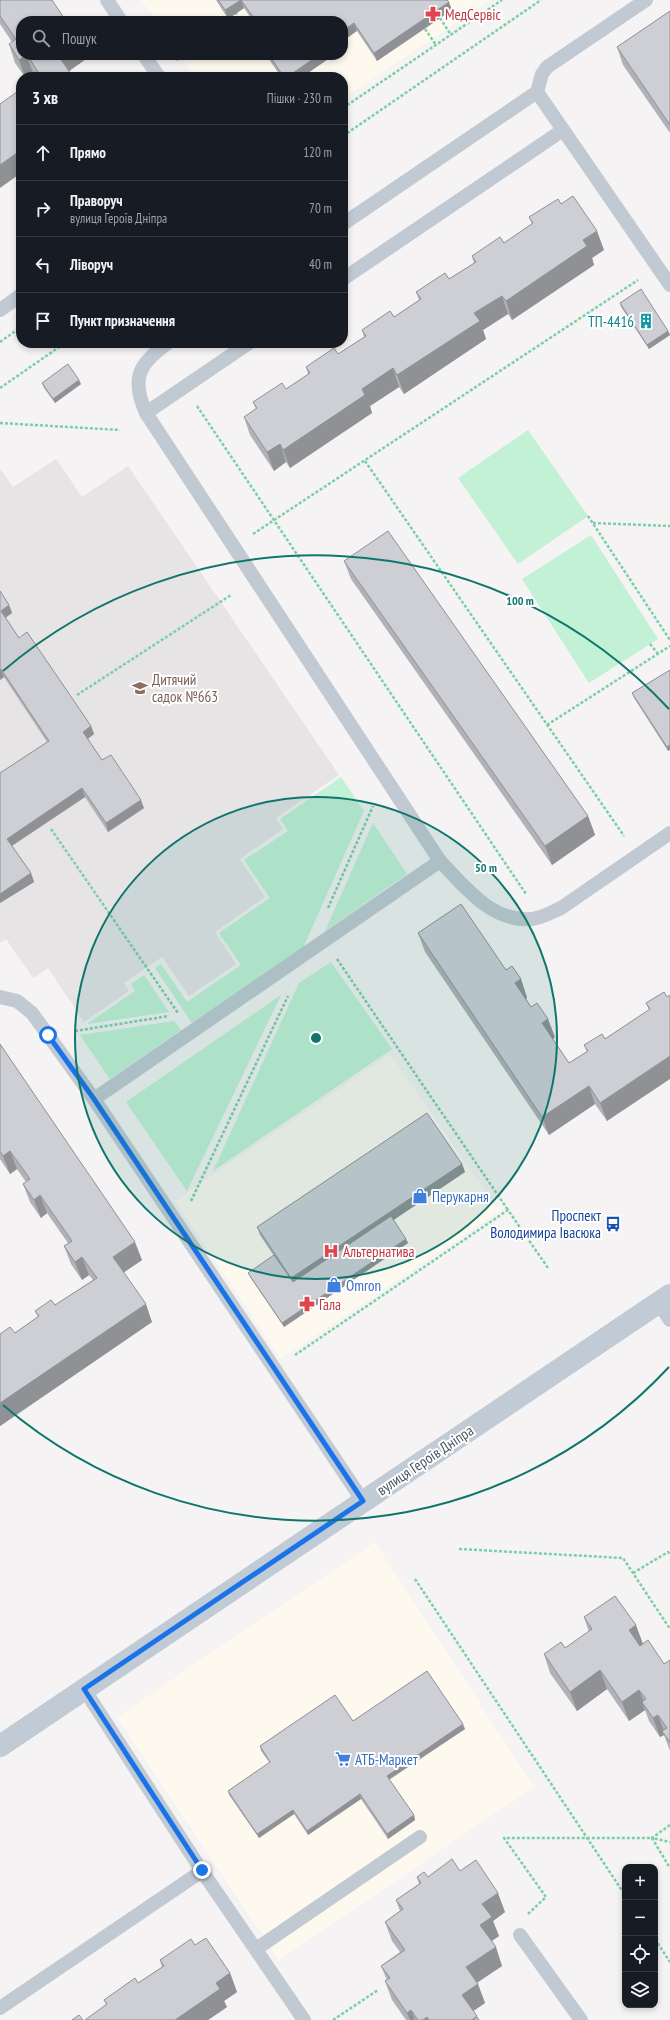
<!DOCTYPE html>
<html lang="uk">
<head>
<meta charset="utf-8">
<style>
	:root { --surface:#171b24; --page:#242831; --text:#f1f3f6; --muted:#9ea1a6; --line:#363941 }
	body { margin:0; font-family:"PT Sans Narrow",sans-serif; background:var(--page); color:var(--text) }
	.controls { position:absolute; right:12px; bottom:12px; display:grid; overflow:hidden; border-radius:8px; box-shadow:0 2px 6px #0003 }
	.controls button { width:36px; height:36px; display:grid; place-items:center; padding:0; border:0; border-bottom:1px solid var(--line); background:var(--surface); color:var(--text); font:20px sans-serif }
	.stop { position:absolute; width:12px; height:12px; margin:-9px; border:3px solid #1a73e8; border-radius:50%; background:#fff }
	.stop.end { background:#1a73e8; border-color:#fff; box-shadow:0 1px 4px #0008 }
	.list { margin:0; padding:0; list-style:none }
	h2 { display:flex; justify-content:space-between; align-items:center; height:52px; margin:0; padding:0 16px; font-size:17px }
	h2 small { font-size:13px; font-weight:400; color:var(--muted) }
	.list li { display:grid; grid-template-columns:26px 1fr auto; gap:12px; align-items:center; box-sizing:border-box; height:56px; padding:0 16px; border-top:1px solid var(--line) }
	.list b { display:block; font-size:15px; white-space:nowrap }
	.list p { margin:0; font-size:13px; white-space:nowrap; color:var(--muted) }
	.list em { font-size:13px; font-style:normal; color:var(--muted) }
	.icon { flex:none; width:22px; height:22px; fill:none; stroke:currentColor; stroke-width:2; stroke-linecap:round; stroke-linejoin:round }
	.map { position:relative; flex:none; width:670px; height:2020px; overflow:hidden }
	.search { position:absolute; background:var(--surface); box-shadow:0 2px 6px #0003; left:16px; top:16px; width:332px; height:44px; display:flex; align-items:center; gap:10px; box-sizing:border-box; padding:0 14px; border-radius:16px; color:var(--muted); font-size:15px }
	.panel { position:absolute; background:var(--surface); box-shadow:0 2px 6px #0003; left:16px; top:72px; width:332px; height:276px; border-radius:16px }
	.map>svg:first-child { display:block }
	.commercial { fill:#fdf9ef }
	.education { fill:#e6e4e5 }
	.green { fill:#c3f1d5 }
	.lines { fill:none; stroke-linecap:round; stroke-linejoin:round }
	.path { stroke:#7ad0a6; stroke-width:2.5; stroke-dasharray:3 2; stroke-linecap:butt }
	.service { stroke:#c1cad2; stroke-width:14 }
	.secondary { stroke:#c1cbd6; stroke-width:22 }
	.wall { fill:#b0b2b7 }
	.shaded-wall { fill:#909195 }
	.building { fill:#cdcfd5; stroke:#909195 }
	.route { stroke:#1a73e8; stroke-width:5 }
	.ring { fill:none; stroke:#0f766e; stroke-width:2 }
	.labels { text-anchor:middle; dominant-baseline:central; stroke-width:4; stroke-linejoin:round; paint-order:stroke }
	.health-label { font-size:15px; fill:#be3a42; stroke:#fff; text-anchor:start }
	.culture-label { font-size:15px; fill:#0d838f; stroke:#fff; text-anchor:end }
	.education-label { font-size:15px; fill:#785e54; stroke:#fff; text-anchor:start }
	.shop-label { font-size:15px; fill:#366cbe; stroke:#fff; text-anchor:start }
	.transit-label { font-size:15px; fill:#164399; stroke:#fff; text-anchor:end }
	.street-label { font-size:15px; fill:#4a5661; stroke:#fff }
	.centre { fill:#0f766e; stroke:#fff; stroke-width:2 }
	.ring-label { font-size:12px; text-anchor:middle; font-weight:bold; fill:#0f766e; stroke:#fff; stroke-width:4; stroke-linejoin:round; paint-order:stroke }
</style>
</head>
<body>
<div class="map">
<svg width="670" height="2020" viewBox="0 0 670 2020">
	<rect width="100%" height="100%" fill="#f5f3f3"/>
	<!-- commercial -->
	<g class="commercial">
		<path d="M141 0H490L343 99V77H195L180 55H343V21H156Z"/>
		<path d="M390 1054 499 1211 281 1359 175 1201Z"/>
		<path d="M375 1542 534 1787 279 1960 117 1717Z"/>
	</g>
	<!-- education -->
	<path class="education" d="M56 459 82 497 128 466 339 775 276 818 283 829 240 859 265 897 215 932 236 964 189 996 162 957 124 983 129 991 84 1022 48 968 33 978 6 939 0 943V468L13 487Z"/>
	<!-- green -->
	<g class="green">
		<path d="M528 430 588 516 518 564 458 478Z"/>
		<path d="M591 535 658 639 589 683 522 579Z"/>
		<path d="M341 777 364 811 303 948 192 1023 155 968 161 964 187 1002 241 965 219 933 270 898 244 860 288 831 280 819Z"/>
		<path d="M373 823 407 874 325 931Z"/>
		<path d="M331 962 392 1049 213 1171 299 983Z"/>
		<path d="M144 975 169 1012 87 1024 135 991 131 984Z"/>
		<path d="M281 995 187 1191 126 1102Z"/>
		<path d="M174 1021 181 1030 110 1079 80 1035Z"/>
	</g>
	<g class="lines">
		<!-- path -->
		<g class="path">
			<path d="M440 18 451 35"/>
			<path d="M232 21 238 17 236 13"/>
			<path d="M425 29 436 45"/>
			<path d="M176 60 183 55"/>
			<path d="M343 108 502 0"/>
			<path d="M343 136 541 0"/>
			<path d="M0 342 21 327"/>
			<path d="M0 388 65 343"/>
			<path d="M197 406 526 894"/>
			<path d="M0 423 120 430"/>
			<path d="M365 461 624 836"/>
			<path d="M588 516 670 640"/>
			<path d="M593 523 670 526"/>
			<path d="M253 534 638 280"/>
			<path d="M650 644 658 654"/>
			<path d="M77 695 231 595"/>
			<path d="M547 725 670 646"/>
			<path d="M51 829 178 1013"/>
			<path d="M328 908 373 806"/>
			<path d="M337 959 508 1210"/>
			<path d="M75 1031 169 1016"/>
			<path d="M191 1201 288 996"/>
			<path d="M295 1355 508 1210 548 1268"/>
			<path d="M459 1549 623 1558 670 1629"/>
			<path d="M633 1573 668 1552 670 1554"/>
			<path d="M415 1579 625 1895"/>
			<path d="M670 1825 652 1838 670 1842"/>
			<path d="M528 1914 546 1897 504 1838H652L670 1868"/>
			<path d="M655 1939 670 1962"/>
			<path d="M333 2020 378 1990"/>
		</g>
		<!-- service -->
		<g class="service">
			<path d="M107 0 121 21"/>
			<path d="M144 55 159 77"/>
			<path d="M537 92 670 285"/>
			<path d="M343 224 537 92 542 74 547 67 646 0"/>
			<path d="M343 279 563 130"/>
			<path d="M0 310 21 295"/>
			<path d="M168 343C138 364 131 379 146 413L440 861C464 886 492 923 532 919 542 918 552 912 561 908L670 833"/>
			<path d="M146 413 249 343"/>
			<path d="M0 997 17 1001 32 1013 94 1099 363 1501"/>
			<path d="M94 1099 440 861"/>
			<path d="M658 1302 670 1320"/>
			<path d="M84 1689 202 1871 304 2020"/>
			<path d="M520 1935 581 2020"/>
			<path d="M256 1949 420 1837"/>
			<path d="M0 2008 202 1871"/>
		</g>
		<!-- secondary -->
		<path class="secondary" d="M0 1746 670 1295"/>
	</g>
	<!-- wall -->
	<g class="wall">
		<path d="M0 0H52L21 55H85L86 59 69 71 73 77H36L33 73 28 77H25L15 63 9 44 12 42 0 24Z"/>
		<path d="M216 0H447L452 10 377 61 357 31 343 21H253L244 8 228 19Z"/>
		<path d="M670 11V133L623 65 617 47Z"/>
		<path d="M266 55H334L302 77H281Z"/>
		<path d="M561 204 604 250 592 258 594 265 512 320 508 314 483 330 486 339 404 394 399 387 370 406 372 413 290 468 286 462 274 471 250 435 244 417 256 409 253 402 286 389 308 374 306 367 338 354 364 337 362 330 394 317 419 300 416 292 449 279 474 263 472 256 504 243 532 224 529 217Z"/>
		<path d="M620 303 668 331 670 335 649 349 621 307Z"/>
		<path d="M42 383 81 384 55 403 44 388Z"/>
		<path d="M344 561 588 816 595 835 552 865 351 579Z"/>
		<path d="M0 591 9 605 12 613 5 617 19 638 91 726 94 734 88 739 102 760 144 808 108 832 85 797 12 846 31 873 34 882 0 903V773L47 742 4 677 0 680Z"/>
		<path d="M670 670 668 751 634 698 632 693Z"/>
		<path d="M418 933 506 970 521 979 527 998 526 999 531 1007 555 1037 553 1039 569 1063 587 1052 584 1045 605 1039 649 1010 646 1003 664 992 607 1121 595 1104 549 1135 425 952Z"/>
		<path d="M0 1044 142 1260 124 1272 152 1322 0 1426V1334L15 1333 38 1317 35 1311 55 1305 93 1280 89 1275 82 1280 71 1264 64 1246 68 1243 47 1213 41 1218 30 1202 23 1184 26 1182 17 1169 10 1174 0 1159Z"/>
		<path d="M462 1164 465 1172 393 1220 408 1243 284 1327 250 1277 248 1273 274 1256 260 1235 257 1227Z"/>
		<path d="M584 1617 643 1643 664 1664 670 1660V1751L664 1735 660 1737 649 1721 645 1710 629 1721 607 1689 577 1711 550 1673 544 1654 565 1648 589 1632Z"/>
		<path d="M353 1721 465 1729 389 1780 414 1815 415 1820 388 1839 361 1799 308 1835 294 1814 259 1838 229 1795 228 1791 270 1763 261 1751 260 1746Z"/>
		<path d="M460 1871 505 1912 493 1921 499 1936 492 1941 502 1966 477 1983 485 2003 473 2011 479 2020H406L392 2000 385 1981 387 1980 381 1966 400 1952 392 1941 385 1922 400 1911 396 1900 419 1884 417 1877H428Z"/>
		<path d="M195 1945 230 1973 237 1992 224 2001 227 2007 208 2020H85L106 2005 104 2000 138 1983 162 1967 160 1960Z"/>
	</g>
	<!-- shaded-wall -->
	<g class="shaded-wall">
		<path d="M241 0 244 8 228 19 225 10Z"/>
		<path d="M449 2 452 10 377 61 374 53Z"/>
		<path d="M354 23 357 31 343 41V31Z"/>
		<path d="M26 55 33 73 28 77H25L19 60Z"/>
		<path d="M58 55H85L86 59 65 74Z"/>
		<path d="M319 55H334L302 77H287Z"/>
		<path d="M21 150V173L0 188V165Z"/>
		<path d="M597 231 604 250 592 258 594 265 512 320 506 301 583 240Z"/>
		<path d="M502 296 508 314 483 330 486 339 404 394 397 375 474 313Z"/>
		<path d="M668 331 670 335 649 349 647 345Z"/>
		<path d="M393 368 399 387 370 406 372 413 290 468 283 450 362 389Z"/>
		<path d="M79 380 81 384 55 403 53 399Z"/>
		<path d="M280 444 286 462 274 471 267 452Z"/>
		<path d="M9 605 12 613 4 619 1 611Z"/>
		<path d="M1 669 4 677 0 680V670Z"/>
		<path d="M91 726 94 734 86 740 83 732Z"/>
		<path d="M670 745V750L668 751 667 747Z"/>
		<path d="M82 788 85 797 10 847 7 839Z"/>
		<path d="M141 800 144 808 108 832 106 823Z"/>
		<path d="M588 816 595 835 552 865 545 846Z"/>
		<path d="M31 873 34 882 0 903V894Z"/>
		<path d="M521 979 527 998 522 1002 515 983Z"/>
		<path d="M548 1019 555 1037 549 1042 542 1023Z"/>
		<path d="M670 1056V1079L607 1121 600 1103Z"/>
		<path d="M589 1086 595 1104 549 1135 542 1117Z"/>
		<path d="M10 1151 17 1169 10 1174 3 1156Z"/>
		<path d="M462 1164 465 1172 294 1287 291 1278Z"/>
		<path d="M40 1195 47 1213 41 1218 34 1200Z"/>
		<path d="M406 1239 408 1243 284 1327 282 1323Z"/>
		<path d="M135 1242 142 1260 120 1275 113 1257Z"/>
		<path d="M82 1257 89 1275 82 1280 75 1262Z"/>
		<path d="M146 1304 152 1322 0 1426V1403Z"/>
		<path d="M636 1625 643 1644 636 1649 629 1630Z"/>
		<path d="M600 1670 607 1689 577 1711 570 1692Z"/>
		<path d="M639 1690 646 1707 642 1702 645 1710 629 1721 622 1702Z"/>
		<path d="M658 1715 665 1734 662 1731 664 1735 660 1737 653 1718Z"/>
		<path d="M463 1724 465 1729 388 1780 387 1776Z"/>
		<path d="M360 1794 361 1799 308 1835 307 1831Z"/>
		<path d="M293 1810 294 1814 259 1838 257 1834Z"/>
		<path d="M414 1815 415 1820 388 1839 387 1834Z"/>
		<path d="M498 1893 505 1912 493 1921 499 1936 487 1944 480 1925 482 1904Z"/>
		<path d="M496 1947 502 1966 473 1985 466 1967Z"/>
		<path d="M230 1973 237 1992 224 2001 227 2007 208 2020H175L216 1983Z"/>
		<path d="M478 1984 485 2003 469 2014 462 1995Z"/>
		<path d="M411 2010 415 2020H410L407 2013Z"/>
		<path d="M427 2017 428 2020H423Z"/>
	</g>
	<!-- building -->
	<g class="building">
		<path d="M0 0H52L66 21H21V55H26L19 60 9 44 16 39 0 16Z"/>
		<path d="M218 0H241L225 10Z"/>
		<path d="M241 0H447L449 2 374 53 354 23 343 31V21H256Z"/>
		<path d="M670 11V125L617 47Z"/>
		<path d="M27 55H58L73 77H39L41 76Z"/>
		<path d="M269 55H319L287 77H284Z"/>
		<path d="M21 89V150L0 165V104Z"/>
		<path d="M573 196 597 231 583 240 587 246 506 301 502 296 474 313 480 321 397 375 393 368 362 389 365 395 283 450 280 444 267 452 244 417 257 408 253 402 282 383 286 389 310 373 306 367 334 348 338 354 366 336 362 330 390 311 394 317 421 299 416 292 445 273 449 279 476 262 472 256 500 237 504 243 533 223 529 217 558 199 561 204Z"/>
		<path d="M641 289 668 331 647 345 620 303Z"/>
		<path d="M68 364 79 380 53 399 42 383Z"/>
		<path d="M388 531 588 816 545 846 344 561Z"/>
		<path d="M0 591 9 605 1 611 19 638 27 632 91 726 83 732 102 760 111 755 141 800 106 823 82 788 7 839 31 873 0 894V773L49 741 1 669 0 670Z"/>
		<path d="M670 670V745L667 747 632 693Z"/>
		<path d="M461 904 506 970 512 966 521 979 515 983 531 1007 537 1003 548 1019 542 1023 569 1063 588 1051 584 1045 602 1034 605 1039 650 1009 646 1003 664 992 667 997 670 995V1056L600 1103 589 1086 542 1117 418 933Z"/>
		<path d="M0 1044 135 1242 113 1257 146 1304 0 1403V1334L10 1327 15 1333 39 1316 35 1311 51 1300 55 1305 97 1278 82 1257 75 1262 64 1246 72 1241 40 1195 34 1200 23 1184 30 1179 10 1151 3 1156 0 1151Z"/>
		<path d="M427 1113 462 1164 291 1278 257 1227Z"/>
		<path d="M391 1216 406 1239 282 1323 248 1273 274 1255 293 1282Z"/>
		<path d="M615 1596 636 1625 629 1630 640 1646 648 1640 664 1664 670 1660V1742L662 1731 667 1728 658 1715 653 1718 642 1702 646 1699 639 1690 622 1702 600 1670 570 1692 544 1654 561 1642 565 1648 592 1629 584 1617Z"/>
		<path d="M427 1671 463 1724 387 1776 414 1815 387 1834 360 1794 307 1831 293 1810 257 1834 228 1791 270 1762 260 1746 335 1695 353 1721Z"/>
		<path d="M452 1859 460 1871 476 1860 498 1893 482 1904 492 1917 480 1925 496 1947 466 1967 478 1984 462 1995 477 2016 472 2020H429L427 2017 423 2020H418L411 2010 407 2013 385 1981 390 1978 381 1966 405 1950 385 1922 403 1909 396 1900 421 1883 417 1877 424 1872 428 1877Z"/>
		<path d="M206 1938 230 1973 216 1983 220 1989 175 2020H85L107 2004 104 2000 135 1978 138 1983 164 1966 160 1960 191 1939 195 1945Z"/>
		<path d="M79 2015 83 2020H72Z"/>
		<path d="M477 2017 479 2020H472Z"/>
	</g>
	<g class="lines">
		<!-- route -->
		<path class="route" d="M48 1035 94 1099 363 1501 84 1689 202 1870"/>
	</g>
	<!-- distance rings -->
	<circle cx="316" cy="1038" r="241" fill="#0f766e" fill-opacity=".12"/>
	<g class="ring">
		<circle cx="316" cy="1038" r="241"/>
		<path d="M669 1367A482 482 0 0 1 3 1405M3 671A482 482 0 0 1 669 709"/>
	</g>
	<!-- icons -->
	<defs>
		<symbol id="pharmacy-bare" viewBox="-9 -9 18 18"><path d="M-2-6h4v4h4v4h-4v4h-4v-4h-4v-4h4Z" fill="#e0444e" stroke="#fff" stroke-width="2.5" paint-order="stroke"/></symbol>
		<symbol id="building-bare" viewBox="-9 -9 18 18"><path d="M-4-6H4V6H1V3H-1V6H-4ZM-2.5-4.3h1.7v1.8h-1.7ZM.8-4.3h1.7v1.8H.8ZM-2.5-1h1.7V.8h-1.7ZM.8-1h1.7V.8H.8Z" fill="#0f9aa8" stroke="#fff" stroke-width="2.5" paint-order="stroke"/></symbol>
		<symbol id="school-bare" viewBox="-9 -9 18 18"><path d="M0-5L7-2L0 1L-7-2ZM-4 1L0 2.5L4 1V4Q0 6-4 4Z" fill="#8d6e63" stroke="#fff" stroke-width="2.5" paint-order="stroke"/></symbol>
		<symbol id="shop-bare" viewBox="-9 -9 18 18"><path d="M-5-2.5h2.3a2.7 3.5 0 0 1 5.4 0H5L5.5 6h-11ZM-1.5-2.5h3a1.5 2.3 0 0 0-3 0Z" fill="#3f7fe0" stroke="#fff" stroke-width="2.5" paint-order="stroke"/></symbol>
		<symbol id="bus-bare" viewBox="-9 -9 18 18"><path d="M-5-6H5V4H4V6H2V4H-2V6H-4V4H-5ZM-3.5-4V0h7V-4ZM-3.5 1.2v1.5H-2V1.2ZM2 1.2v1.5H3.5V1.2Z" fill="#1a4fb4" stroke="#fff" stroke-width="2.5" paint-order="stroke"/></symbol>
		<symbol id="hospital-bare" viewBox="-9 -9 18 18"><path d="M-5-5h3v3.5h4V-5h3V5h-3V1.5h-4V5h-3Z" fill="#e0444e" stroke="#fff" stroke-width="2.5" paint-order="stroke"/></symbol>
		<symbol id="supermarket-bare" viewBox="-9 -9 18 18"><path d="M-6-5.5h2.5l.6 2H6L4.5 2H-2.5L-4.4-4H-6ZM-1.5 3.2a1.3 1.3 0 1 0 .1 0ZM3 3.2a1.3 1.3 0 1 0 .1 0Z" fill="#3f7fe0" stroke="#fff" stroke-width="2.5" paint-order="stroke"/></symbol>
	</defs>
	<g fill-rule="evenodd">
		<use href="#pharmacy-bare" x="422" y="3" width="22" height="22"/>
		<use href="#building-bare" x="635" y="310" width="22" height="22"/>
		<use href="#school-bare" x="129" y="677" width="22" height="22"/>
		<use href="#shop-bare" x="409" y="1185" width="22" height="22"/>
		<use href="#bus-bare" x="602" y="1213" width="22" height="22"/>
		<use href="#hospital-bare" x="320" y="1240" width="22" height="22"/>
		<use href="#shop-bare" x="323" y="1274" width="22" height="22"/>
		<use href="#pharmacy-bare" x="296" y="1293" width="22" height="22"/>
		<use href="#supermarket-bare" x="332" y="1748" width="22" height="22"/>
	</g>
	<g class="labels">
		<!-- health labels -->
		<g class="health-label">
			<text x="445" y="14">МедСервіс</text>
			<text x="343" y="1251">Альтернатива</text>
			<text x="319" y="1304">Гала</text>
		</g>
		<!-- culture labels -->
		<g class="culture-label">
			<text x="634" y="321">ТП-4416</text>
		</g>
		<!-- education labels -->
		<g class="education-label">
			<text x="152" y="679">Дитячий<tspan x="152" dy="17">садок №663</tspan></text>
		</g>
		<!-- shop labels -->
		<g class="shop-label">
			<text x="432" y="1196">Перукарня</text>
			<text x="346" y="1285">Omron</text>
			<text x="355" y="1759">АТБ-Маркет</text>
		</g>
		<!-- transit labels -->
		<g class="transit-label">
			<text x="601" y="1215">Проспект<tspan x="601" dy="17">Володимира Івасюка</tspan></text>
		</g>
		<!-- street labels -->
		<g class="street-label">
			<text transform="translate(425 1460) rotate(-34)">вулиця Героїв Дніпра</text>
		</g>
	</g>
	<circle cx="316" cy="1038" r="6" class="centre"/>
	<g class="ring-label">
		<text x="520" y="605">100 m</text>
		<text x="486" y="872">50 m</text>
	</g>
</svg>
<div class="controls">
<button>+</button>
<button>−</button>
<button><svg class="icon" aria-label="locate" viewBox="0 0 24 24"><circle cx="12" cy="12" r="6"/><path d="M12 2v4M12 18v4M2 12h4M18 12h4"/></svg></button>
<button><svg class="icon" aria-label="layers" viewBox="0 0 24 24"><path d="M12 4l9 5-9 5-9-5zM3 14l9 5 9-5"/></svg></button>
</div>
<div class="stop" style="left:48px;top:1035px"></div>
<div class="stop end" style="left:202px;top:1870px"></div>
<div class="search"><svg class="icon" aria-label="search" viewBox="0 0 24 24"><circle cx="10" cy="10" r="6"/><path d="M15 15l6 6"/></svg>Пошук</div>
<section class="panel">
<h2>3 хв<small>Пішки · 230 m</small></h2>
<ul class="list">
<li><svg class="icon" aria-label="ahead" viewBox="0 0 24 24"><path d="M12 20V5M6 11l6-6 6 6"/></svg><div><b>Прямо</b></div><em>120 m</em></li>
<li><svg class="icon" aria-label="right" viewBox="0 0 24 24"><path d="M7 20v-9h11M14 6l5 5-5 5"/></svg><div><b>Праворуч</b><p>вулиця Героїв Дніпра</p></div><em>70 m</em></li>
<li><svg class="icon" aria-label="left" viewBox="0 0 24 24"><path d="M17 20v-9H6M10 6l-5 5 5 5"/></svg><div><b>Ліворуч</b></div><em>40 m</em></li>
<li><svg class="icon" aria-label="arrive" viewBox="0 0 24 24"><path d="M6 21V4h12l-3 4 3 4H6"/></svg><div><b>Пункт призначення</b></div></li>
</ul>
</section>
</div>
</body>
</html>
